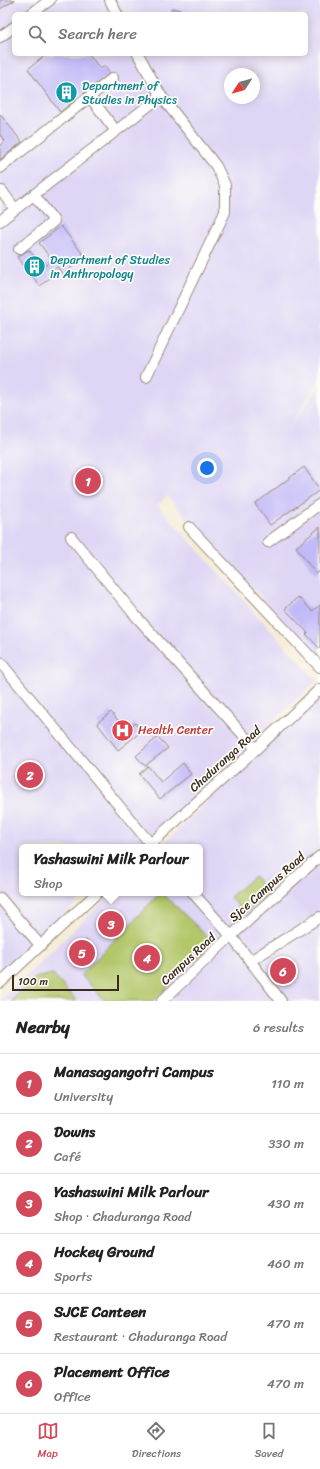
<!DOCTYPE html>
<html lang="en">
<head>
<meta charset="utf-8">
<style>
	:root { --surface:#fff; --page:#f6f6f6; --text:#222; --muted:#767676; --line:#e0e0e0; --accent:#d1495b }
	body { margin:0; font-family:Sriracha,sans-serif; background:var(--page); color:var(--text) }
	.compass { position:absolute; left:224px; top:68px; width:36px; height:36px; border-radius:50%; background:var(--surface); box-shadow:0 2px 10px #0003; rotate:234deg }
	.scale { position:absolute; left:12px; bottom:10px; width:107px; box-sizing:border-box; padding-left:4px; border:2px solid #3b2a1e; border-top:0; font-size:11px; line-height:14px; white-space:nowrap; color:#3b2a1e; -webkit-text-stroke:3px #fdfcf7; paint-order:stroke }
	.you { position:absolute; left:207px; top:468px; width:14px; height:14px; margin:-10px; border:3px solid #fff; border-radius:50%; background:#1a73e8; box-shadow:0 0 0 6px #1a73e833 }
	.badge { display:grid; place-items:center; width:26px; height:26px; border-radius:50%; background:var(--accent); color:#fff; font-size:13px; font-weight:700 }
	.pin { position:absolute; translate:-50% -50%; border:2px solid #fff; box-shadow:0 1px 4px #0006 }
	.popup { position:absolute; left:19px; top:844px; width:184px; height:52px; box-sizing:border-box; display:grid; place-content:center; border-radius:6px; background:var(--surface); filter:drop-shadow(0 1px 3px #0005); font-size:13px; white-space:nowrap; color:var(--muted) }
	.popup b { font-size:15px; color:var(--text) }
	.popup::after { content:''; position:absolute; left:50%; top:100%; margin-left:-8px; border:8px solid transparent; border-top-color:var(--surface) }
	.list { margin:0; padding:0; list-style:none }
	h2 { display:flex; justify-content:space-between; align-items:center; height:52px; margin:0; padding:0 16px; font-size:17px }
	h2 small { font-size:13px; font-weight:400; color:var(--muted) }
	.list li { display:grid; grid-template-columns:26px 1fr auto; gap:12px; align-items:center; box-sizing:border-box; height:60px; padding:0 16px; border-top:1px solid var(--line) }
	.list b { display:block; font-size:15px; white-space:nowrap }
	.list p { margin:0; font-size:13px; white-space:nowrap; color:var(--muted) }
	.list em { font-size:13px; font-style:normal; color:var(--muted) }
	.icon { flex:none; width:22px; height:22px; fill:none; stroke:currentColor; stroke-width:2; stroke-linecap:round; stroke-linejoin:round }
	.map { position:relative; flex:none; width:320px; height:1001px; overflow:hidden }
	.search { position:absolute; background:var(--surface); box-shadow:0 2px 10px #0003; left:12px; right:12px; top:12px; height:44px; display:flex; align-items:center; gap:10px; box-sizing:border-box; padding:0 14px; border-radius:6px; color:var(--muted); font-size:15px }
	.sheet { height:412px; background:var(--surface) }
	nav { display:flex; justify-content:space-around; align-items:center; box-sizing:border-box; height:56px; border-top:1px solid var(--line); background:var(--surface); font-size:11px; color:var(--muted) }
	nav a { display:grid; justify-items:center; gap:2px }
	nav .on { color:var(--accent) }
	.map>svg:first-child { display:block }
	.built { fill:#dfd5f5; fill-rule:evenodd }
	.green { fill:#b3c76b; stroke:#777844 }
	.building { fill:#c2baf8 }
	.lines { fill:none; stroke-linecap:round; stroke-linejoin:round }
	.minor-casing { stroke:#988a79; stroke-width:12 }
	.minor { stroke:#fff; stroke-width:10 }
	.labels { text-anchor:middle; dominant-baseline:central; stroke-width:3.5; stroke-linejoin:round; paint-order:stroke }
	.culture-label { font-size:12px; fill:#0d838f; stroke:#fdfcf7; text-anchor:start }
	.health-label { font-size:12px; fill:#be3a42; stroke:#fdfcf7; text-anchor:start }
	.street-label { font-size:12px; fill:#3b2a1e; stroke:#fdfcf7 }
</style>
</head>
<body>
<div class="map">
<svg width="320" height="1001" viewBox="0 0 320 1001">
	<rect width="100%" height="100%" fill="#fdfcf7"/>
	<filter id="ink" filterUnits="userSpaceOnUse"><feTurbulence type="fractalNoise" baseFrequency=".025" numOctaves="2"/><feDisplacementMap in="SourceGraphic" scale="8" xChannelSelector="R" yChannelSelector="G"/><feConvolveMatrix kernelMatrix="1 2 1 2 8 2 1 2 1" color-interpolation-filters="sRGB"/></filter>
	<filter id="wash" filterUnits="userSpaceOnUse"><feTurbulence type="fractalNoise" baseFrequency=".012" numOctaves="4" result="noise"/><feDisplacementMap in="SourceGraphic" scale="16" xChannelSelector="R" yChannelSelector="G"/><feGaussianBlur stdDeviation="0.9" result="paint"/><feColorMatrix in="noise" values="0 0 0 0 0 0 0 0 0 0 0 0 0 0 0 0 0 1.4 0 .05"/><feComposite in="paint" operator="in"/></filter>
	<g filter="url(#wash)">
		<rect width="100%" height="100%" fill="#f4ebd4"/>
		<!-- built -->
		<g class="built">
			<path d="M0 0H320V377L286 432 320 386V661L167 496 157 505 317 681 247 746 250 750 137 847H22V893H87L0 974ZM14 14H306V54H14ZM230 74H254V98H230Z"/>
			<path d="M319 694 320 1001H0L112 893H200V847H160Z"/>
		</g>
		<!-- green -->
		<g class="green">
			<path d="M254 876 269 893 245 914 230 897Z"/>
			<path d="M160 893H162L213 942 154 1001H105L81 975Z"/>
			<path d="M52 974 77 1001H11L35 978Z"/>
		</g>
		<g id="blocks">
			<!-- building -->
			<g class="building">
				<path d="M0 0H15L0 9Z"/>
				<path d="M172 8 187 12V14H170Z"/>
				<path d="M47 54H89L100 69 105 66 110 73 60 112 28 69Z"/>
				<path d="M0 114 22 142 0 160V145L5 141 0 135Z"/>
				<path d="M61 226 85 257 63 274 57 267 48 274 51 277 40 286 17 257 29 250 43 267 52 260 39 243Z"/>
				<path d="M304 467 320 490 270 525 255 504Z"/>
				<path d="M320 527V571L316 574 296 547Z"/>
				<path d="M298 597 312 611 320 605V649L306 634 308 633 285 609Z"/>
				<path d="M111 712 126 730 135 723 142 731 118 750 97 723Z"/>
				<path d="M158 737 168 748 145 766 136 756Z"/>
				<path d="M183 763 191 774 160 799 139 774 148 766 161 782Z"/>
				<path d="M86 940 95 949 79 965 70 957Z"/>
				<path d="M280 960 294 977 287 983 272 965Z"/>
			</g>
		</g>
	</g>
	<g filter="url(#ink)">
		<use href="#blocks" fill-opacity="0" stroke="#988a79" stroke-width="1"/>
		<g class="lines">
			<defs>
				<g id="minor">
					<path d="M110 0 117 14"/>
					<path d="M31 14 50 0"/>
					<path d="M0 37 14 27"/>
					<path d="M138 54 161 96 216 166 225 185V212L146 377"/>
					<path d="M90 97 116 131"/>
					<path d="M0 168 113 78"/>
					<path d="M0 191H2L15 209"/>
					<path d="M0 221 161 96"/>
					<path d="M19 249 54 221 34 195"/>
					<path d="M189 527 320 667"/>
					<path d="M71 537 134 614 256 749"/>
					<path d="M268 542 320 504"/>
					<path d="M0 662 153 847"/>
					<path d="M147 847 256 749 320 689"/>
					<path d="M193 893 231 936 281 1001"/>
					<path d="M0 898 40 945"/>
					<path d="M250 961 320 917"/>
					<path d="M0 983 97 893"/>
					<path d="M162 1001 231 936 320 856"/>
				</g>
			</defs>
			<!-- minor casing -->
			<use href="#minor" class="minor-casing"/>
			<!-- minor -->
			<use href="#minor" class="minor"/>
		</g>
	</g>
	<!-- icons -->
	<defs>
		<symbol id="building-disc" viewBox="-11 -11 22 22"><circle r="9.5" fill="#0f9aa8" stroke="#fdfcf7"/><path d="M-4-6H4V6H1V3H-1V6H-4ZM-2.5-4.3h1.7v1.8h-1.7ZM.8-4.3h1.7v1.8H.8ZM-2.5-1h1.7V.8h-1.7ZM.8-1h1.7V.8H.8Z" fill="#fff"/></symbol>
		<symbol id="hospital-disc" viewBox="-11 -11 22 22"><circle r="9.5" fill="#e0444e" stroke="#fdfcf7"/><path d="M-5-5h3v3.5h4V-5h3V5h-3V1.5h-4V5h-3Z" fill="#fff"/></symbol>
	</defs>
	<g fill-rule="evenodd">
		<use href="#building-disc" x="54" y="80" width="25" height="25"/>
		<use href="#building-disc" x="22" y="254" width="25" height="25"/>
		<use href="#hospital-disc" x="110" y="718" width="25" height="25"/>
	</g>
	<g class="labels">
		<!-- culture labels -->
		<g class="culture-label">
			<text x="82" y="86">Department of<tspan x="82" dy="14">Studies in Physics</tspan></text>
			<text x="50" y="260">Department of Studies<tspan x="50" dy="14">in Anthropology</tspan></text>
		</g>
		<!-- health labels -->
		<g class="health-label">
			<text x="138" y="730">Health Center</text>
		</g>
		<!-- street labels -->
		<g class="street-label">
			<text transform="translate(225 759) rotate(-42)">Chaduranga Road</text>
			<text transform="translate(267 887) rotate(-42)">Sjce Campus Road</text>
			<text transform="translate(188 959) rotate(-43)">Campus Road</text>
		</g>
	</g>
</svg>
<svg class="compass" viewBox="-18 -18 36 36"><path d="M0-13l5 13h-10z" fill="#e53935"/><path d="M0 13l5-13h-10z" fill="#767676"/></svg>
<div class="scale">100 m</div>
<div class="you"></div>
<div class="pin badge" style="left:88px;top:481px">1</div>
<div class="pin badge" style="left:30px;top:775px">2</div>
<div class="pin badge" style="left:111px;top:924px">3</div>
<div class="popup"><b>Yashaswini Milk Parlour</b>Shop</div>
<div class="pin badge" style="left:147px;top:958px">4</div>
<div class="pin badge" style="left:82px;top:953px">5</div>
<div class="pin badge" style="left:283px;top:971px">6</div>
<div class="search"><svg class="icon" aria-label="search" viewBox="0 0 24 24"><circle cx="10" cy="10" r="6"/><path d="M15 15l6 6"/></svg>Search here</div>
</div>
<section class="sheet">
<h2>Nearby<small>6 results</small></h2>
<ul class="list">
<li><span class="badge">1</span><div><b>Manasagangotri Campus</b><p>University</p></div><em>110 m</em></li>
<li><span class="badge">2</span><div><b>Downs</b><p>Café</p></div><em>330 m</em></li>
<li><span class="badge">3</span><div><b>Yashaswini Milk Parlour</b><p>Shop · Chaduranga Road</p></div><em>430 m</em></li>
<li><span class="badge">4</span><div><b>Hockey Ground</b><p>Sports</p></div><em>460 m</em></li>
<li><span class="badge">5</span><div><b>SJCE Canteen</b><p>Restaurant · Chaduranga Road</p></div><em>470 m</em></li>
<li><span class="badge">6</span><div><b>Placement Office</b><p>Office</p></div><em>470 m</em></li>
</ul>
</section>
<nav>
<a class="on"><svg class="icon" aria-label="map" viewBox="0 0 24 24"><path d="M3 6l6-2 6 2 6-2v14l-6 2-6-2-6 2zM9 4v14M15 6v14"/></svg>Map</a>
<a><svg class="icon" aria-label="directions" viewBox="0 0 24 24"><path d="M12 3l9 9-9 9-9-9zM9 14v-3h6M13 9l2 2-2 2"/></svg>Directions</a>
<a><svg class="icon" aria-label="saved" viewBox="0 0 24 24"><path d="M7 4h10v16l-5-4-5 4z"/></svg>Saved</a>
</nav>
</body>
</html>
